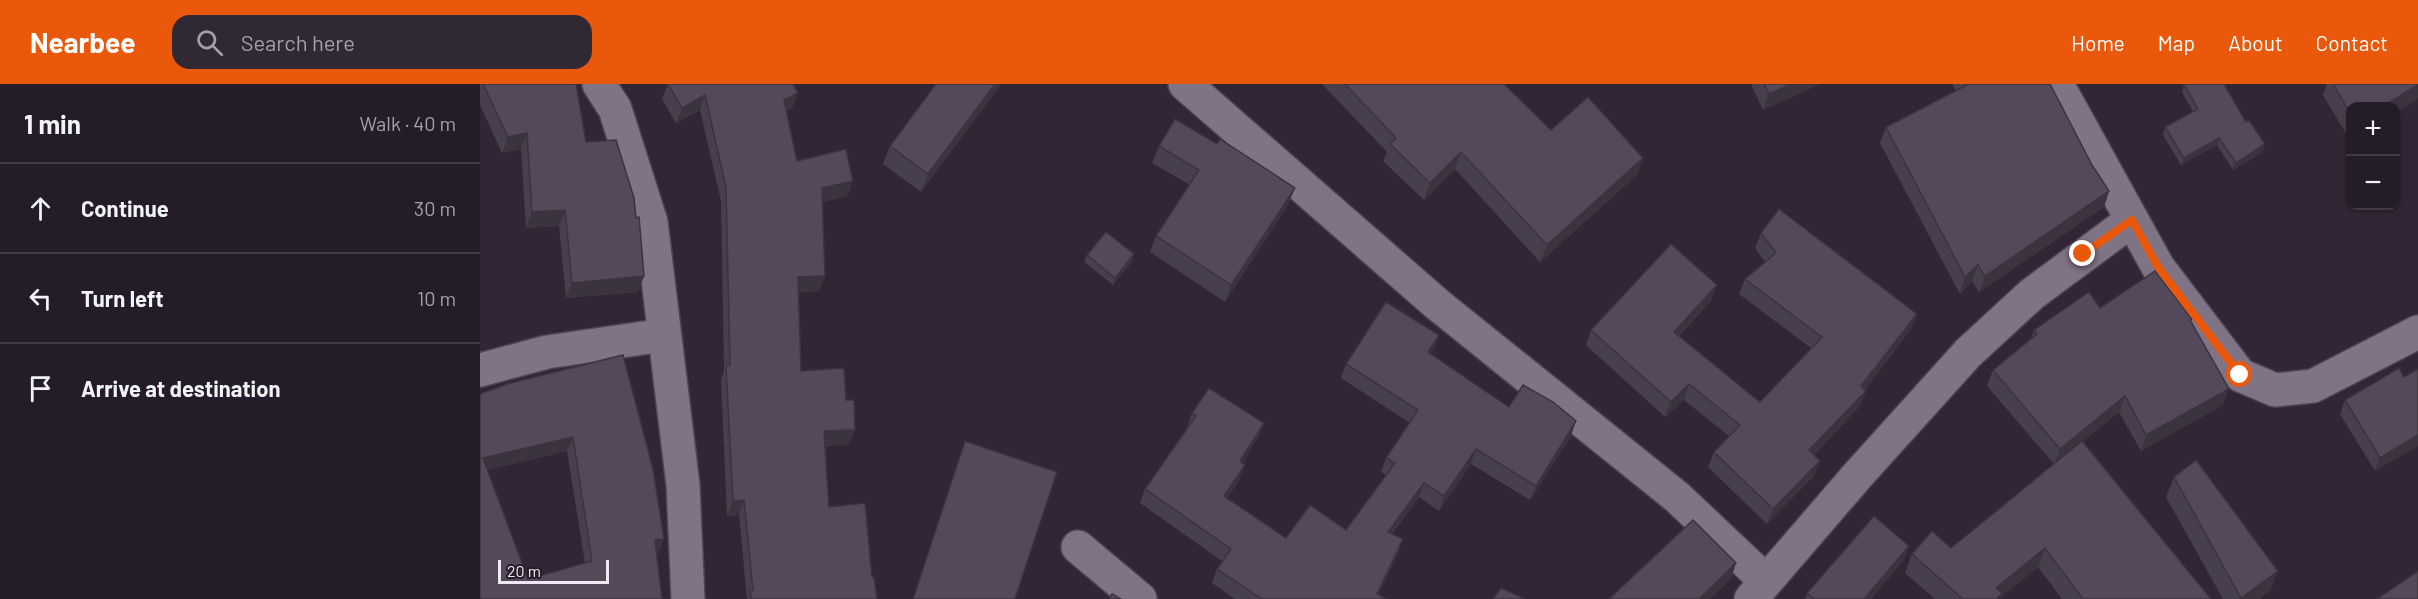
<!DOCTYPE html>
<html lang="en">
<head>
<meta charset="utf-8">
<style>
	:root { --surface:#241c28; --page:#302934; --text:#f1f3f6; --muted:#a3a1a8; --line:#413a45; --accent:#ea580c }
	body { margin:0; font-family:Barlow,sans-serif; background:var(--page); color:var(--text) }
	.controls { position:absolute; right:18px; top:18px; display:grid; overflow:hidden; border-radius:12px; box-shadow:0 2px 4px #0004 }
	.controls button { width:54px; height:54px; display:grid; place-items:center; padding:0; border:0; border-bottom:2px solid var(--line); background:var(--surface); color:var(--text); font:30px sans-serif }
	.scale { position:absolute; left:18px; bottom:15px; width:111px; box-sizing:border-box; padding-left:6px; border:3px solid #eee8f2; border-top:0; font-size:16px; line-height:21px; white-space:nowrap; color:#eee8f2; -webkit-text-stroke:4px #261c2b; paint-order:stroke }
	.stop { position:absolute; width:18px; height:18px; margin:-14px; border:4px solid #ea580c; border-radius:50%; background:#fff }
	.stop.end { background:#ea580c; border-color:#fff; box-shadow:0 2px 6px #0008 }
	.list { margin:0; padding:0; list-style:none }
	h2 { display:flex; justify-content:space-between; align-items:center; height:78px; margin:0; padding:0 24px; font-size:26px }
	h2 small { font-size:20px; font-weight:400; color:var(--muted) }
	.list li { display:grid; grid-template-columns:39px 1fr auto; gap:18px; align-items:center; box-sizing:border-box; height:90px; padding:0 24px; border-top:2px solid var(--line) }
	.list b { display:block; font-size:22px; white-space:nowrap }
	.list em { font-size:20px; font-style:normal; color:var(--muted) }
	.icon { flex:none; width:33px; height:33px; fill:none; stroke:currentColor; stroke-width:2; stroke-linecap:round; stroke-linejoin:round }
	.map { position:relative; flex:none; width:1938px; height:515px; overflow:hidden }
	header { display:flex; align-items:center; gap:36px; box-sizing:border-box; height:84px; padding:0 30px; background:var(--accent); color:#fff }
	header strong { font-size:28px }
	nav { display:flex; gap:33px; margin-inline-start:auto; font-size:21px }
	.search { width:420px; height:54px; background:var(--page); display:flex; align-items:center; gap:15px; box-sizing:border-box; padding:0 21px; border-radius:18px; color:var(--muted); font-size:22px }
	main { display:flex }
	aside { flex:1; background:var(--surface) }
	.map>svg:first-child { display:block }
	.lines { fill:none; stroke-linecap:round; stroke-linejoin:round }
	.minor-casing { stroke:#4b4350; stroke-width:36 }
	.minor { stroke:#7f7386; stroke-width:33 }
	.wall { fill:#483f4e; fill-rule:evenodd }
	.shaded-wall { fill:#3b3340 }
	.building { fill:#54495b; stroke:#3b3340; stroke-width:1.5; fill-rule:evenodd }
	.route { stroke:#ea580c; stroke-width:8 }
</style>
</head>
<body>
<header>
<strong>Nearbee</strong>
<div class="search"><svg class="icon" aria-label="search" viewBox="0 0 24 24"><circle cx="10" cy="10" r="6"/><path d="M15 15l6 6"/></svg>Search here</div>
<nav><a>Home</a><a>Map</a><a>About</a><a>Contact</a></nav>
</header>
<main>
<aside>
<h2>1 min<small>Walk · 40 m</small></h2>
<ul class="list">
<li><svg class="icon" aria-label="ahead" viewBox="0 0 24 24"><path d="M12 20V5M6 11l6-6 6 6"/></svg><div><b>Continue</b></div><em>30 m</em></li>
<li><svg class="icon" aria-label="left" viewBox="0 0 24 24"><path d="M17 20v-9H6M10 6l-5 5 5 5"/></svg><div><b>Turn left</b></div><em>10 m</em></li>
<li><svg class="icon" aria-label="arrive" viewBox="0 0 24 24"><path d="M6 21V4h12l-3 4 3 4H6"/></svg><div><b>Arrive at destination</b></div></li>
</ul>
</aside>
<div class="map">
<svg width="1938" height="515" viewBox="0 0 1938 515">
	<rect width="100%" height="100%" fill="#302636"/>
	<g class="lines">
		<defs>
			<g id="minor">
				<path d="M119 0 135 25 171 138 203 401 208 515"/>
				<path d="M705 0 957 220 1197 413 1286 497"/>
				<path d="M1577 0 1678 183 1760 291 1795 306 1833 302 1938 248"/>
				<path d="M0 286 67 268 184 251"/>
				<path d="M598 463 660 515"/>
				<path d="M1271 515 1377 392 1488 269 1552 210 1652 136"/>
			</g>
		</defs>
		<!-- minor casing -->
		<use href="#minor" class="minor-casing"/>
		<!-- minor -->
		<use href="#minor" class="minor"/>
	</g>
	<!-- wall -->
	<g class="wall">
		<path d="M0 0H96L106 58 156 134 164 192 158 208 86 214 79 142 46 144 41 65 22 69 0 21Z"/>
		<path d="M188 0 318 9 312 24 306 27 317 77 368 112 342 118 345 192 339 207 318 208 321 287 366 316 375 346 369 360 345 362 349 423 392 493 397 515H267L259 431 247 432 241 296 244 286 241 117 220 26 196 39 182 15Z"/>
		<path d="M456 0H521L441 108 403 80 410 62Z"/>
		<path d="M842 0H1024L1071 46 1163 74 1157 91 1060 178 975 85 944 116 903 77 907 68Z"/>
		<path d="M1271 0H1340L1283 26Z"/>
		<path d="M1472 0H1570L1612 81 1629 107 1624 123 1499 208 1492 197 1480 210 1400 59 1406 43 1476 7Z"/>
		<path d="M1704 0 1783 68 1753 86 1737 61 1701 81 1683 51 1685 43 1713 28 1702 8Z"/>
		<path d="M1847 0H1938L1870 22V56L1843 11Z"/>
		<path d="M679 62 808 121 745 218 670 168 676 152 710 101 672 79Z"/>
		<path d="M1281 149 1437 230 1431 245 1385 306 1386 307 1380 322 1334 371 1340 377 1334 392 1287 440 1228 383 1234 368 1249 352 1204 316 1185 333 1106 261 1111 246 1231 217 1199 252 1280 318 1331 264 1259 210 1265 195 1285 178 1275 164Z"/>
		<path d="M654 170 652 178 633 201 604 178 607 171Z"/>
		<path d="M1620 224 1712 235 1711 237 1743 321 1661 367 1639 328 1603 357 1731 515H1582L1558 483 1521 513 1520 515H1455L1425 489 1432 470 1471 464 1574 380 1507 302 1513 286 1550 256 1554 246Z"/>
		<path d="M959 251 954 265 950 270 1029 323 1091 352 1050 416 991 380 959 427 939 413 912 450 918 470 898 511 907 515H755L732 499 737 485 742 477 660 419 665 405 707 344 712 329 784 339 778 353 762 379 760 395 747 414 806 454 866 446 906 391 901 388 906 374 930 339 861 294 866 280Z"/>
		<path d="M143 271 179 470 0 515V310ZM87 367 105 479 48 495 7 386Z"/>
		<path d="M1938 285 1895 387 1860 330 1865 316 1924 293Z"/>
		<path d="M1694 393 1791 506 1779 515H1743L1686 413Z"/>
		<path d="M1424 476 1391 515H1325L1327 509Z"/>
	</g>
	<!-- shaded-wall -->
	<g class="shaded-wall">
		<path d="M515 0H521L441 108 448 90Z"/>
		<path d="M1311 0H1340L1283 26 1289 10Z"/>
		<path d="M1938 1V15L1916 29V22H1903Z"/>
		<path d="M318 9 312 24 298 31 304 16Z"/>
		<path d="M225 11 220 26 196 39 202 24Z"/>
		<path d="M47 49 41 65 22 69 28 53Z"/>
		<path d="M1739 54 1737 61 1701 81 1704 74Z"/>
		<path d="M1785 60 1783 68 1753 86 1756 79Z"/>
		<path d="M981 68 975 85 944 116 950 99Z"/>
		<path d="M1163 74 1157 91 1060 178 1067 161Z"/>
		<path d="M373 97 368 112 337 119 342 104Z"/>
		<path d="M815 104 808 121 745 218 751 201Z"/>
		<path d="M1629 107 1624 123 1499 208 1505 192Z"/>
		<path d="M85 126 79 142 46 144 52 128Z"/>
		<path d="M654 170 652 178 633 201 635 194Z"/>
		<path d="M1498 181 1492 197 1480 210 1485 193Z"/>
		<path d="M164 192 158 208 86 214 92 199Z"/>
		<path d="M345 192 339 207 312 208 318 193Z"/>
		<path d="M1237 201 1231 217 1188 263 1194 248Z"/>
		<path d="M1437 230 1431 245 1376 318 1386 307 1380 322 1323 382 1329 366 1381 302Z"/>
		<path d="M959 251 954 265 942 283 948 268Z"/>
		<path d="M1209 300 1204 316 1185 333 1191 318Z"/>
		<path d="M1749 305 1743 321 1661 367 1666 351Z"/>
		<path d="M1645 312 1639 328 1574 381 1580 365Z"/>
		<path d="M1096 337 1091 352 1050 416 1056 402Z"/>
		<path d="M784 339 778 353 755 392 760 377Z"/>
		<path d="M375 346 369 360 338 362 344 347Z"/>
		<path d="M1938 351V362L1895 387 1900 374Z"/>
		<path d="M93 353 87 367 0 388 3 374Z"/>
		<path d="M996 365 991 380 959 427 964 412Z"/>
		<path d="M1340 377 1334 392 1287 440 1293 425Z"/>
		<path d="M765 381 760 395 738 426 744 412Z"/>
		<path d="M944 399 939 413 902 462 908 448Z"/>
		<path d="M264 416 259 431 247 432 253 417Z"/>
		<path d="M184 455 179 470 170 471 175 456Z"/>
		<path d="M923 455 918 470 896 515 897 510Z"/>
		<path d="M1429 462 1424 476 1391 515H1384Z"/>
		<path d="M1565 464 1558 483 1521 513 1520 515H1512L1516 504Z"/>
		<path d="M1256 479 1251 495 1230 515H1219Z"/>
		<path d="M1798 487 1791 506 1779 515H1760L1761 514Z"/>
	</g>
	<!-- building -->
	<g class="building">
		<path d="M3 0H96L106 58 136 56 154 114 156 134 159 133 164 192 92 199 85 126 52 128 47 49 28 53Z"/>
		<path d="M188 0H313L318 9 304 16 317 77 366 65 373 97 342 104 345 192 318 193 321 287 364 284 366 316H374L375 346 344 347 349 423 385 419 392 493H394L397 515H271L270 506H273L264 416 253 417 246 281H250L246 103 225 11 202 24Z"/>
		<path d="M456 0H515L448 90 410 62Z"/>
		<path d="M865 0H1024L1071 46 1108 13 1163 74 1067 161 981 68 950 99 910 60 916 54Z"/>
		<path d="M1284 0H1311L1289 10Z"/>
		<path d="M1486 0H1570L1612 81 1629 107 1505 192 1498 181 1485 193 1406 43 1487 1Z"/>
		<path d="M1704 0H1744L1766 38 1769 36 1785 60 1756 79 1739 54 1704 74 1685 43 1718 25Z"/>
		<path d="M1853 0H1938V1L1903 22H1870V29Z"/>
		<path d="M695 35 737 60 740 55 815 104 751 201 676 152 719 86 679 62Z"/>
		<path d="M1299 125 1437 230 1381 302 1386 307 1329 366 1340 377 1293 425 1234 368 1260 341 1209 300 1191 318 1111 246 1191 160 1237 201 1194 248 1280 318 1342 253 1265 195 1296 169 1281 149Z"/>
		<path d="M626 148 654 170 635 194 607 171Z"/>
		<path d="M1675 187 1712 235 1710 236 1749 305 1666 351 1645 312 1580 365 1513 286 1557 250 1554 246 1609 208 1620 224Z"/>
		<path d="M906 218 959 251 948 268 1029 323 1043 301 1073 318 1096 337 1056 402 996 365 964 412 944 399 908 448 923 455 897 510 907 515H782L737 485 751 465 665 405 716 332 712 329 729 304 784 339 760 377 765 381 744 412 806 454 830 421 866 446 915 379 906 374 938 326 866 280Z"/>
		<path d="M143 271 173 385 184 455 175 456 182 515H0V310L27 300ZM93 353 112 477 48 495 3 374Z"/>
		<path d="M1919 284 1924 293 1938 285V351L1900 374 1865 316Z"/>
		<path d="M485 357 577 388 535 515H433Z"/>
		<path d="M1602 357 1731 515H1603L1565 464 1516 504 1522 509 1517 515H1483L1432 470 1452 447 1471 464Z"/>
		<path d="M1716 376 1798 487 1761 514 1694 393Z"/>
		<path d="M1394 432 1429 462 1384 515H1335L1327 509Z"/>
		<path d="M1213 436 1256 479 1219 515H1129Z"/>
		<path d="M1938 487V515H1897Z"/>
		<path d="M1021 504 1045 515H1013Z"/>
		<path d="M632 510 641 515H629Z"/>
	</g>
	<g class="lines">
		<!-- route -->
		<path class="route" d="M1603 170 1652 136 1678 183 1760 291"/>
	</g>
</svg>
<div class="controls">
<button>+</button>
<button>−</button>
</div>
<div class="scale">20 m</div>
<div class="stop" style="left:1760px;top:291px"></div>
<div class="stop end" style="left:1603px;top:170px"></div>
</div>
</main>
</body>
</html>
